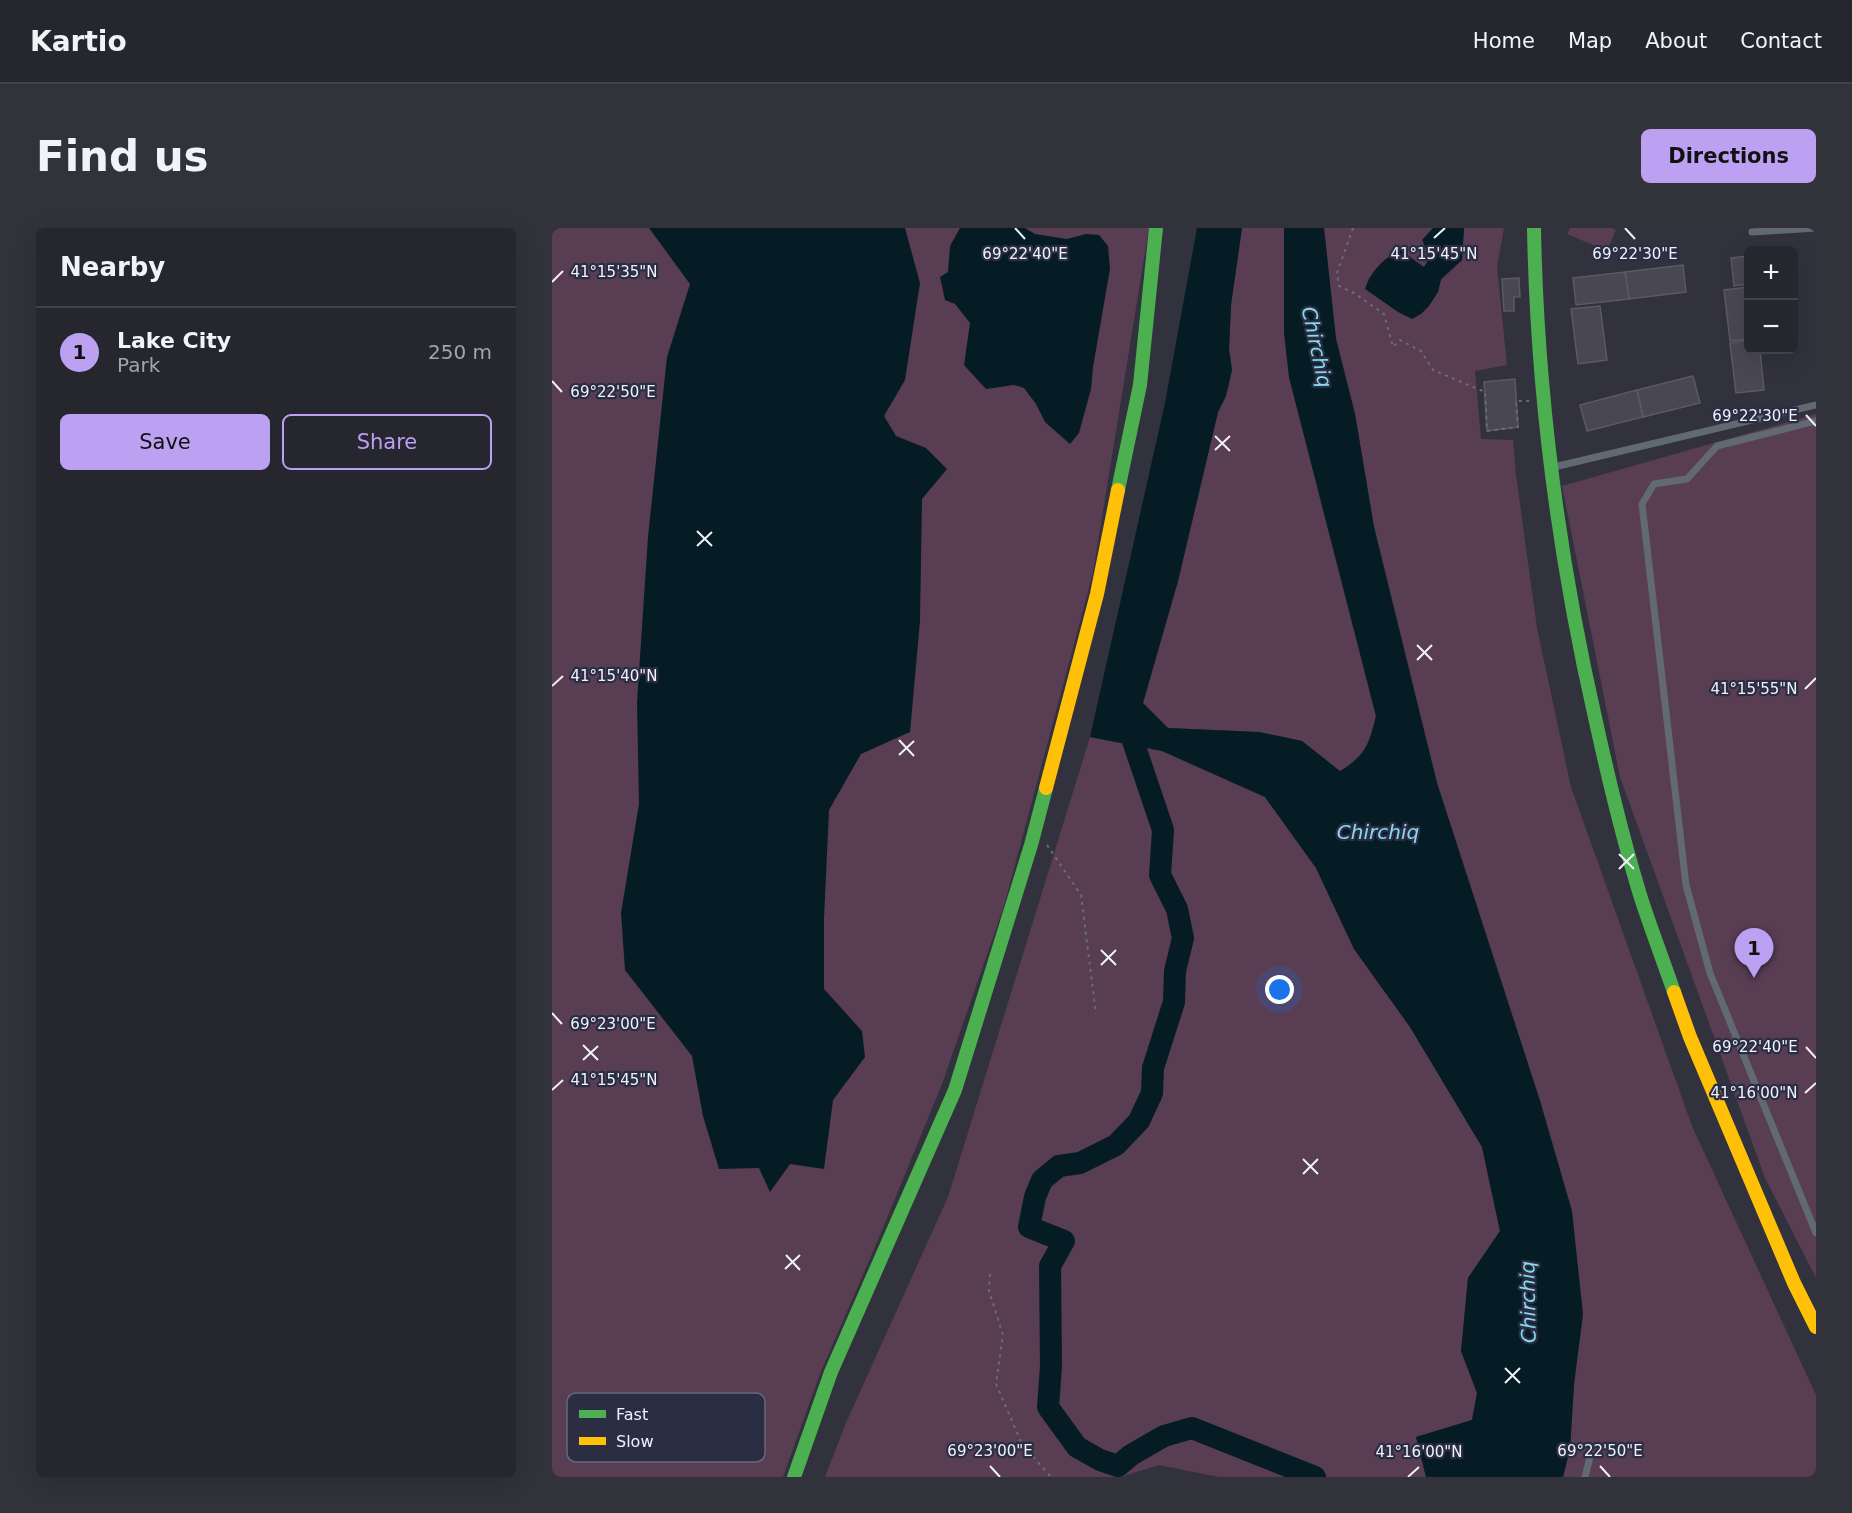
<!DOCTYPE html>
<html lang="en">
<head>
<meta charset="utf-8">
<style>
	:root { --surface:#25262e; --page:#31323a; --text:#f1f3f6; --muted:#a3a5aa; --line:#42434a; --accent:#bca0f2 }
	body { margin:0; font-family:"DejaVu Sans",sans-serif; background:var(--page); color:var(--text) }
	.controls { position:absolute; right:18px; top:18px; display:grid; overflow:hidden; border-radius:9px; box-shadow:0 6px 24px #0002 }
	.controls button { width:54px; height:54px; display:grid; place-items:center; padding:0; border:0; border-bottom:2px solid var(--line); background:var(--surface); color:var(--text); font:30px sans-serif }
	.you { position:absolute; left:728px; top:762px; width:21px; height:21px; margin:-15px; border:4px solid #fff; border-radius:50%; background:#1a73e8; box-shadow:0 0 0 9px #1a73e833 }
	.badge { display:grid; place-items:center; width:39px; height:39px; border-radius:50%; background:var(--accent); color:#111; font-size:20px; font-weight:700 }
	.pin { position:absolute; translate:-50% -50px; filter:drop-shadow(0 2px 3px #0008) }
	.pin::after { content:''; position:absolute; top:32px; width:21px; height:18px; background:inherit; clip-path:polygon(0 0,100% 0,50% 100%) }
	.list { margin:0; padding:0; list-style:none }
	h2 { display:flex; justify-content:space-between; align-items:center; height:78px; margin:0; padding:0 24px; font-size:26px }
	h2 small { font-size:20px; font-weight:400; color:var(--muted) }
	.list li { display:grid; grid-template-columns:39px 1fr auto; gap:18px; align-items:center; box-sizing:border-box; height:90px; padding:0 24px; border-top:2px solid var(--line) }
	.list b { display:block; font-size:22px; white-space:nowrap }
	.list p { margin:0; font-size:20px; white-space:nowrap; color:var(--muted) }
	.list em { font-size:20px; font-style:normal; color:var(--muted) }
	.actions { display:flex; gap:12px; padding:18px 24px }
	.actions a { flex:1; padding:14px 0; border:2px solid var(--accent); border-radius:9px; text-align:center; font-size:21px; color:var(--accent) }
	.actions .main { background:var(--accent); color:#111 }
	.map { position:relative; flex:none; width:1264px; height:1249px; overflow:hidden; border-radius:9px }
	header { display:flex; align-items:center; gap:36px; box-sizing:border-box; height:84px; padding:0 30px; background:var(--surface); border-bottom:2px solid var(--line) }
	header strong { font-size:28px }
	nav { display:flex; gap:33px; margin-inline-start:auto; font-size:21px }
	.intro { display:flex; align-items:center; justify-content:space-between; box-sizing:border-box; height:144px; padding:0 36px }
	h1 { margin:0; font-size:42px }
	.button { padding:15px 27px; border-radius:9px; background:var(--accent); color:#111; font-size:21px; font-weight:700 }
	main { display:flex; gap:36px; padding:0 36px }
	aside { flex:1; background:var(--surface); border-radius:9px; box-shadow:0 6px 24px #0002 }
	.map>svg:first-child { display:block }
	.green { fill:#583d53 }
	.water { fill:#051c24 }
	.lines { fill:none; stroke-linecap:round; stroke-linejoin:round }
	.river { stroke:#051c24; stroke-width:22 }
	.building { fill:#494752; stroke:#5b5963; stroke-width:1.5 }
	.path { stroke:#676e76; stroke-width:2; stroke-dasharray:3 4.5; stroke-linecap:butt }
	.lane { stroke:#616973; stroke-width:7 }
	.fast { stroke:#4caf50; stroke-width:14 }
	.slow { stroke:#ffc107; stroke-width:14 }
	.ticks { fill:none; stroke:#eff2fd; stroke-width:2 }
	.labels { text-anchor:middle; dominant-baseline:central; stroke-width:4.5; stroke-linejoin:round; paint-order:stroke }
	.water-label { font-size:20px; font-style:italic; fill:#86daf0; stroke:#2b2e43 }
	.key { fill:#2b2e43; stroke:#66697b; stroke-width:1.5 }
	.key-label { font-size:16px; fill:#eff2fd }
	.ticks-label { font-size:15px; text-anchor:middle; fill:#eff2fd; stroke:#2b2e43; stroke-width:4.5; stroke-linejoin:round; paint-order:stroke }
</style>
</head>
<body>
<header>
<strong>Kartio</strong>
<nav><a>Home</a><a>Map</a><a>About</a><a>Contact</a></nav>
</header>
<div class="intro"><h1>Find us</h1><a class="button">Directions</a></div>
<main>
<aside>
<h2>Nearby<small></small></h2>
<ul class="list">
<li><span class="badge">1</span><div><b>Lake City</b><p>Park</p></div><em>250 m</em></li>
</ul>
<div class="actions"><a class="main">Save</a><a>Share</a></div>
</aside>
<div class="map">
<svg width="1264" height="1249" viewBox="0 0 1264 1249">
	<rect width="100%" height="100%" fill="#31323d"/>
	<!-- green -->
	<g class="green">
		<path d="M0 0H597L541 345 452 678 390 856 326 1012 268 1146 231 1249H0Z"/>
		<path d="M690 0H732V104L737 149 824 488C816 518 814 526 788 544L750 513 707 504 616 500 591 475 626 353 666 184 674 168 680 142 677 121 679 77Z"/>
		<path d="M772 0H881L878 29 872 39 839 26 816 51 869 86 886 64 889 52 910 32 912 0H952L945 39 955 137 923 143 929 211 961 212 964 247 985 400 1019 559 1140 898 1264 1167V1249H1011L1018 1221 1022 1157 989 876 885 555 822 299 803 186 784 111Z"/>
		<path d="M1018 0H1060L1064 2 1055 23 1015 6Z"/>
		<path d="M1264 186V1050L1213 950 1068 549 1010 258Z"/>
		<path d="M538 509 610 523 713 569 764 640 802 721 858 799 930 919 948 1003 916 1050 909 1123 925 1165 920 1192 864 1209 874 1249H667L607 1237 569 1249H273L293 1197 396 969Z"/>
	</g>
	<!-- water -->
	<g class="water">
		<path d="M97 0H353L368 55 353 152 332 188 344 208 374 220 395 241 370 271 368 393 358 504 309 526 277 582 272 691V761L310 803 313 829 281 872 272 941 238 936 218 964 207 940 167 941 151 888 140 828 73 742 69 685 87 576 85 474 96 309 115 129 138 56Z"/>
		<path d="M408 0H473L483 6 515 11 534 6 547 7 556 18 558 41 541 139 539 161 527 205 518 216 493 194 484 176 472 160 462 157 434 161 412 137 418 95 403 76 393 72 388 49 396 44 398 18Z"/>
		<path d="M645 0H690L679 77 677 121 680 142 674 168 666 184 626 353 591 475 616 500 707 504 750 513 788 543C814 527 817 517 824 488L737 149 732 104V0H772L784 111 803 186 822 299 885 555 989 876 1020 983 1031 1086 1022 1157 1018 1221 1011 1249H874L864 1209 920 1192 925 1165 909 1123 916 1050 948 1003 930 919 858 799 802 721 764 640 713 569 610 523 538 509 613 175Z"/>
		<path d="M881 0H912L910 32 889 51 886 64 877 78 869 86 860 91 846 84 813 61C818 44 833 29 848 22L872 39 878 29 870 12Z"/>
	</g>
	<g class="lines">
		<!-- river -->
		<path class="river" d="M577 487 581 513 611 602 608 647 625 681 631 710 623 743 622 774 601 840 600 865 587 893 564 917 528 935 507 938 490 952 483 969 477 999 512 1013 498 1038 499 1138 496 1179 525 1219 548 1232 566 1238 579 1227 612 1208 640 1200 763 1249"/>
	</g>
	<!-- building -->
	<g class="building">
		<path d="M1196 28V56L1182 58 1179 30Z"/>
		<path d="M1131 37 1134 64 1077 71 1073 44Z"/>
		<path d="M1073 44 1077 71 1024 77 1021 50Z"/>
		<path d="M967 50 968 69H962V83H952L950 51Z"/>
		<path d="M1196 59V111L1178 113 1172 62Z"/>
		<path d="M1048 78 1055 132 1026 136 1019 81Z"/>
		<path d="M1196 112V122H1208L1212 162 1184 165 1178 115Z"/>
		<path d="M1141 148 1148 175 1091 189 1085 162Z"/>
		<path d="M963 151 966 199 935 203 932 154Z"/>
		<path d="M1085 162 1091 189 1035 203 1028 177Z"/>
	</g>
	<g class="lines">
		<!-- path -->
		<g class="path">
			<path d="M801 0 785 45 787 58 802 65 832 86 841 119 848 112 869 123 881 142 933 164 935 203 966 199 964 173H977"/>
			<path d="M495 617 529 667 544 786"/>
			<path d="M438 1046 437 1063 451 1107 444 1156 470 1216 499 1249"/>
		</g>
		<!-- lane -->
		<g class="lane">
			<path d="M1200 4 1264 0"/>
			<path d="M1264 193 1165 218 1135 251 1102 256 1090 276 1134 657 1158 745 1264 1005"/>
			<path d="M1002 239 1264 177"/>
			<path d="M1033 1249 1039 1225"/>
		</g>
		<!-- fast -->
		<g class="fast">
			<path d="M982 0C985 166 1007 332 1044 494 1057 553 1071 612 1089 670 1099 701 1111 732 1122 764"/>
			<path d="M566 262 588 157 604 0"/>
			<path d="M242 1249 279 1144 403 862 479 617 494 560"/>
		</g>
		<!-- slow -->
		<g class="slow">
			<path d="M494 560 545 366 566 262"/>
			<path d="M1122 764 1138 809 1242 1055 1264 1099"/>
		</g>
	</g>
	<!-- ticks -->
	<path class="ticks" d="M463 0 473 11M1073 0 1083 11M882 10 893 0M0 54 11 43M0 153 10 164M1254 187 1264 198M663 208 678 223M663 222 678 208M145 303 160 318M145 318 160 304M865 417 880 432M865 432 880 417M0 458 11 448M1253 461 1264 450M347 512 362 528M347 527 362 513M1067 626 1082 641M1067 641 1082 626M549 722 564 737M549 737 564 722M0 785 10 796M31 817 46 832M1254 819 1264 830M31 832 46 818M0 862 11 852M1253 865 1264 855M751 931 766 946M751 946 766 931M234 1027 248 1042M233 1041 248 1027M953 1140 968 1155M953 1155 968 1140M438 1238 448 1249M1048 1238 1058 1249M856 1249 867 1239"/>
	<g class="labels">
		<!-- water labels -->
		<g class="water-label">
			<text transform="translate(765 119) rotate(78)">Chirchiq</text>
			<text x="826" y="604">Chirchiq</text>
			<text transform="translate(976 1074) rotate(-91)">Chirchiq</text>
		</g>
	</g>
	<!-- legend -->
	<rect x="15" y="1165" width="198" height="69" rx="9" class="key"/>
	<rect x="27" y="1182" width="27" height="8" fill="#4caf50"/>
	<rect x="27" y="1209" width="27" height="8" fill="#ffc107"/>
	<g class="key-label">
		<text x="64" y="1192">Fast</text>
		<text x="64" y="1219">Slow</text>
	</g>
	<g class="ticks-label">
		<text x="882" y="31">41°15'45"N</text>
		<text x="473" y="31">69°22'40"E</text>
		<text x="1083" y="31">69°22'30"E</text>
		<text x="62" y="49">41°15'35"N</text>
		<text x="61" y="169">69°22'50"E</text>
		<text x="1203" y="193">69°22'30"E</text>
		<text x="62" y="453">41°15'40"N</text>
		<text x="1202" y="466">41°15'55"N</text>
		<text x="61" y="801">69°23'00"E</text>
		<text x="1203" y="824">69°22'40"E</text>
		<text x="62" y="857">41°15'45"N</text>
		<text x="1202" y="870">41°16'00"N</text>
		<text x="438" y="1228">69°23'00"E</text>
		<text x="1048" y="1228">69°22'50"E</text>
		<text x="867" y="1229">41°16'00"N</text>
	</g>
</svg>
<div class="controls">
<button>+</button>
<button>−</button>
</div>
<div class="you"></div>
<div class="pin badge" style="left:1202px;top:750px">1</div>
</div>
</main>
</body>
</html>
